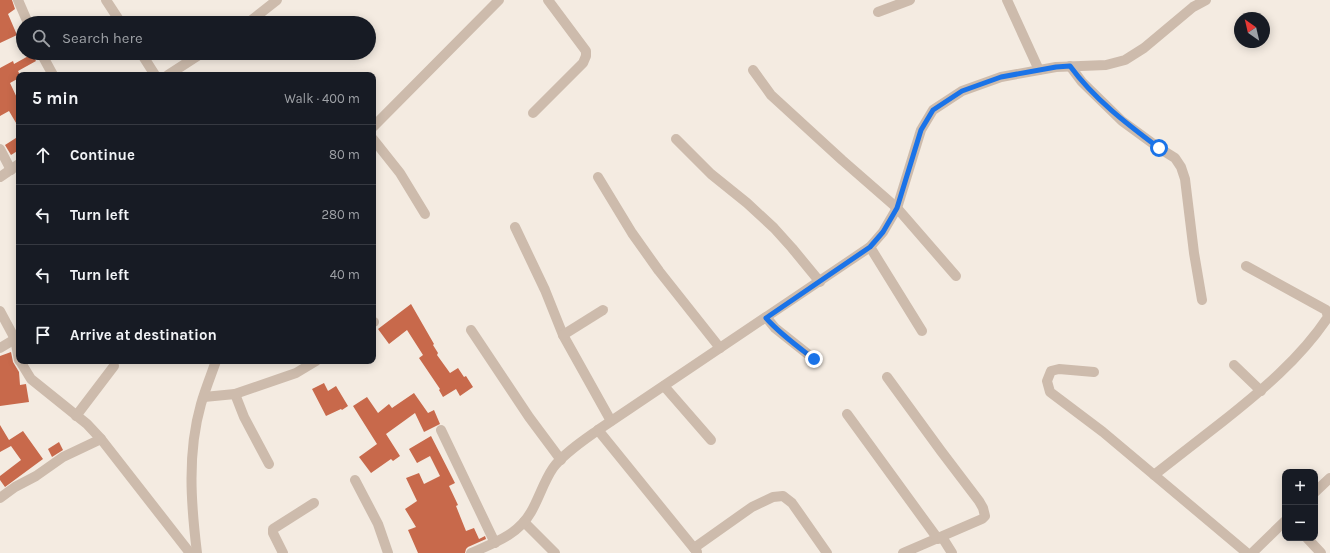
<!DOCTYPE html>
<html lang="en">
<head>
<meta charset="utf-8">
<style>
	:root { --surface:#171b24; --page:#20242c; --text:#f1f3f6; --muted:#9ea1a6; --line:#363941 }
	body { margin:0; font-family:Karla,sans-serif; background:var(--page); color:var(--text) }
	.controls { position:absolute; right:12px; bottom:12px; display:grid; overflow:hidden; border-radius:8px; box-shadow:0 2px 10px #0003 }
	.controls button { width:36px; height:36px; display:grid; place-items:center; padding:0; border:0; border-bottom:1px solid var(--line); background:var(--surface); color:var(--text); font:20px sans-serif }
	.compass { position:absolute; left:1234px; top:12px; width:36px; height:36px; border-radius:50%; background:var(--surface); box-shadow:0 2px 10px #0003; rotate:326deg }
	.stop { position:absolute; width:12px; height:12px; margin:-9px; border:3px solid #1a73e8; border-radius:50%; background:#fff }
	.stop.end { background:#1a73e8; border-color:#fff; box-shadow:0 1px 4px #0008 }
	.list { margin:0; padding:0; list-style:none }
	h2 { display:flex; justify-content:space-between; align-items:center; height:52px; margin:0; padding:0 16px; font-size:17px }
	h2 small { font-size:13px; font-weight:400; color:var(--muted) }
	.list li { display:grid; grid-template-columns:26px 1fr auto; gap:12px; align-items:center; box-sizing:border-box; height:60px; padding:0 16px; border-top:1px solid var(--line) }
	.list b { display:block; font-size:15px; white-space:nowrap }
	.list em { font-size:13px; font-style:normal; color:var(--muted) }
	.icon { flex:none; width:22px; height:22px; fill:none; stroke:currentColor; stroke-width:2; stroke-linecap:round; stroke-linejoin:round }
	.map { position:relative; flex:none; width:1330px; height:553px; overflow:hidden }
	.search { position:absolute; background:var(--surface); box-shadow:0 2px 10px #0003; left:16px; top:16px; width:360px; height:44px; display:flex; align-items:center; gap:10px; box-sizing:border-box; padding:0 14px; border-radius:22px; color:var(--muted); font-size:15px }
	.panel { position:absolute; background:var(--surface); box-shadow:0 2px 10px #0003; left:16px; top:72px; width:360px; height:292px; border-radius:8px }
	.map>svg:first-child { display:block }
	.building { fill:#c8694b }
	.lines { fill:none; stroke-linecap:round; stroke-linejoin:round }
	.minor { stroke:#cdbbac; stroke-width:10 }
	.route { stroke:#1a73e8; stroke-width:5 }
</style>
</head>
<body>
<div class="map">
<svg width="1330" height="553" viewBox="0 0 1330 553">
	<rect width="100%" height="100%" fill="#f4ebe1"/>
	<!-- building -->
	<g class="building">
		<path d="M0 0H12L15 9 8 14 17 35 0 43Z"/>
		<path d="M32 54 36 61 18 71 20 75H19V78L10 83 19 102V128L9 111 0 116V68L13 61 14 64Z"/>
		<path d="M19 136V150L11 155 5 145Z"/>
		<path d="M411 304 434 344 433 345 438 353 437 355 450 373 458 368 464 377 466 376 473 387 460 396 456 389 443 397 439 390 440 389 419 358 423 355 407 330 389 344 378 329Z"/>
		<path d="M11 352 13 362 19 372 20 385 26 384 29 402 0 406V356Z"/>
		<path d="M324 383 328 391 336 386 348 406 342 410 341 409 326 416 312 389Z"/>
		<path d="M414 393 428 413 434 410 440 424 424 432 415 413 404 421 386 434 400 456 393 461 391 459 371 473 359 457 377 444 353 406 367 397 378 413 389 404 392 408Z"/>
		<path d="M0 425 9 440 23 431 43 459 5 487 0 480V476L21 460 11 446 0 452Z"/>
		<path d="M431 436 455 483 449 486 458 505 456 506 466 531 474 528 479 539 485 536 486 539 468 547 466 549 465 553H418L408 530 416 527 405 509 417 501 406 478 419 473 424 484 440 476 430 456 417 463 409 449Z"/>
		<path d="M59 442 63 450 52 457 48 449Z"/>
	</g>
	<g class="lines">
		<!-- minor -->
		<g class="minor">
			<path d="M18 0 28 23"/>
			<path d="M106 0 121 23"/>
			<path d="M1007 0 1039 70"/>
			<path d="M878 12 910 0"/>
			<path d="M248 23 277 0"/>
			<path d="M41 53 53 75"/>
			<path d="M141 53 155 75"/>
			<path d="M1070 66 1082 82 1122 121 1159 148 1175 158 1181 167 1185 179 1194 253 1202 300"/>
			<path d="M753 70 771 95 842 160 897 208 956 276"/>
			<path d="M168 75 202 53"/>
			<path d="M533 113 583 63 586 56V51L548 0"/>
			<path d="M373 127 499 0"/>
			<path d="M373 139 400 173 425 214"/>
			<path d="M676 139 711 174 747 203 774 228 792 248 820 282"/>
			<path d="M0 149 11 170"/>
			<path d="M0 177 19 164"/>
			<path d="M598 177 632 233 659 271 720 348"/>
			<path d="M515 227 545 290 563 335 611 421"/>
			<path d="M870 247 922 331"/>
			<path d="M0 311 15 339 19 360"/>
			<path d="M766 317 775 328 814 359"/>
			<path d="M373 322H374"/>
			<path d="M471 330 529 417 561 460"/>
			<path d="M563 335 603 310"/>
			<path d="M0 348 15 339"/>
			<path d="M20 361 31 379 87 424 101 439 190 553"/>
			<path d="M1234 365 1261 391"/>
			<path d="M1094 372 1059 369 1051 371 1047 381 1050 392 1103 432 1247 553"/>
			<path d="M887 377 941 451 979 501 983 508 985 516 982 519 903 553"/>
			<path d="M664 386 711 440"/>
			<path d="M235 394 244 417 269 464"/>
			<path d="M204 397 235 394 296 373 316 361"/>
			<path d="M847 414 938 539"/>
			<path d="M76 416 114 366"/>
			<path d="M441 430 495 543"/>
			<path d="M598 430 697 552"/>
			<path d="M1154 475C1177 457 1199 440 1222 422 1261 391 1300 359 1328 317L1326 310 1246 266"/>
			<path d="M355 480 378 524 388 553"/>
			<path d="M1315 492 1330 478"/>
			<path d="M0 498 15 487 36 476 63 457 101 439"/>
			<path d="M524 522 555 553"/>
			<path d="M942 537 952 553"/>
			<path d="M1307 538 1321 553"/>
			<path d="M694 548 752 507 773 497 783 496 792 503 827 553"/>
			<path d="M197 553C191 504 187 453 201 404 205 390 211 375 216 361"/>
			<path d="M283 553 273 533V529L314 503"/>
			<path d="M471 553C494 543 518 535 531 512 539 498 544 481 553 468 563 454 584 440 598 430L870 247 883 232 897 208 921 130 933 110 962 91 1001 77 1056 67 1106 65 1125 60 1144 48 1193 7 1206 0"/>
			<path d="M1252 553 1285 521"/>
		</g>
	</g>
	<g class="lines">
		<!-- route -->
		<path class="route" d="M814 359C797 346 780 334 766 318L870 247 883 232 897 208 921 130 933 110 962 91 1001 77 1056 67 1070 66C1094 99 1127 124 1159 148"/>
	</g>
</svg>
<div class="controls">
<button>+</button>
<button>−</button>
</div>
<svg class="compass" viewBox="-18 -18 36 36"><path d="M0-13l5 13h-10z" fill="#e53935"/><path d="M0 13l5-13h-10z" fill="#9ea1a6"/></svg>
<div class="stop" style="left:1159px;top:148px"></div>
<div class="stop end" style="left:814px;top:359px"></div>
<div class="search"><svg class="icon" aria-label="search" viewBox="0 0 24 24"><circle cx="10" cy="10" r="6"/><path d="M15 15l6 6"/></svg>Search here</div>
<section class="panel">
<h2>5 min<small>Walk · 400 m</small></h2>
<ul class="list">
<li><svg class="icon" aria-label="ahead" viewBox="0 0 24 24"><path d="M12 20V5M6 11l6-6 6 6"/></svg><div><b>Continue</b></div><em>80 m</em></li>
<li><svg class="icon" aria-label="left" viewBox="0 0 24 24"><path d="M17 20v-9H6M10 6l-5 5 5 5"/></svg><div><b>Turn left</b></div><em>280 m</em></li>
<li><svg class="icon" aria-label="left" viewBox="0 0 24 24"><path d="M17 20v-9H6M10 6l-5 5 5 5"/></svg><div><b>Turn left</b></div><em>40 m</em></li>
<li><svg class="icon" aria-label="arrive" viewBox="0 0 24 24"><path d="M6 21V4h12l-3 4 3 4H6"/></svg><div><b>Arrive at destination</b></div></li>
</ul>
</section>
</div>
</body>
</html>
